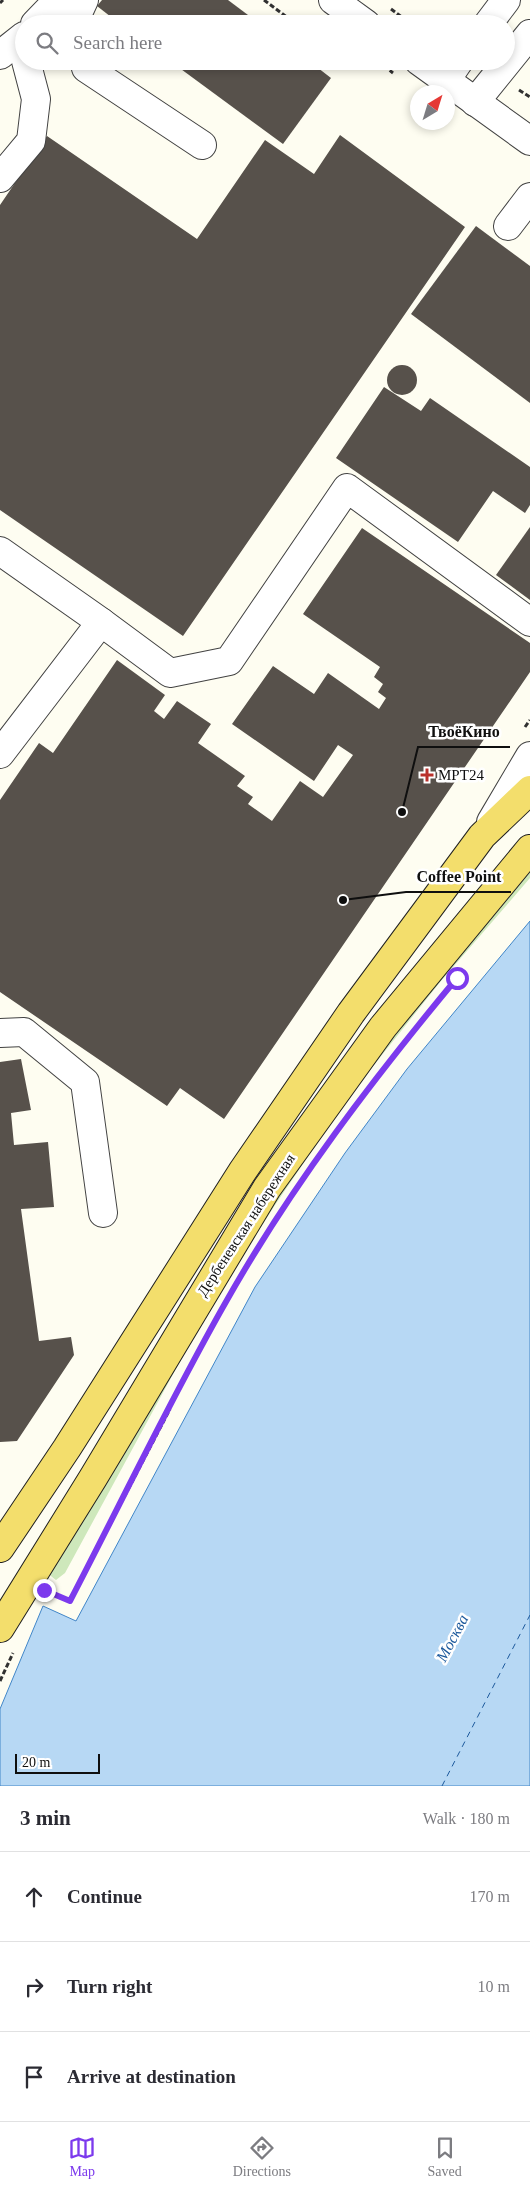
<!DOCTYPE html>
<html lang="en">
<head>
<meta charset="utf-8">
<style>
	:root { --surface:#fff; --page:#f2f2f3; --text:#2b2b33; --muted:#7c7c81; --line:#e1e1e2; --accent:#7c3aed }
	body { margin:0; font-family:"Times New Roman",serif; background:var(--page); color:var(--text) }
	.compass { position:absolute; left:410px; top:85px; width:45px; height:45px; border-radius:50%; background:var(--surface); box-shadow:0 2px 8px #0003; rotate:38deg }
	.scale { position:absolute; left:15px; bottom:12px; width:85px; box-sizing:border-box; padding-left:5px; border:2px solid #0f0f0f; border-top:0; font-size:14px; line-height:18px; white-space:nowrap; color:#0f0f0f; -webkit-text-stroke:4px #fff; paint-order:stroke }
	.stop { position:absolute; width:15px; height:15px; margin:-11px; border:4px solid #7c3aed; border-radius:50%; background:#fff }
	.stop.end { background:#7c3aed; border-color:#fff; box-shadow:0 1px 5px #0008 }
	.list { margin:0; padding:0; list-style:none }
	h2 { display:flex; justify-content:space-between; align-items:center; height:65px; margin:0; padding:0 20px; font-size:21px }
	h2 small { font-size:16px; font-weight:400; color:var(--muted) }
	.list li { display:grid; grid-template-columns:32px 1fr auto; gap:15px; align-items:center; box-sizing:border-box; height:90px; padding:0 20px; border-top:1px solid var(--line) }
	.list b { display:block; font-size:19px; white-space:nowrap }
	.list em { font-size:16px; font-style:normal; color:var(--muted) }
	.icon { flex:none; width:28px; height:28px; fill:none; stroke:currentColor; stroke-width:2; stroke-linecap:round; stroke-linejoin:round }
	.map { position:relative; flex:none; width:530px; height:1786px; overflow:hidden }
	.search { position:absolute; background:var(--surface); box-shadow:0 2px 8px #0003; left:15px; right:15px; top:15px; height:55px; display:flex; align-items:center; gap:12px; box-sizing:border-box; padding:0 18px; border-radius:28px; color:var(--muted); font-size:19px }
	.sheet { height:335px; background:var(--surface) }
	nav { display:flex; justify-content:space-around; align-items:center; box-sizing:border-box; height:70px; border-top:1px solid var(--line); background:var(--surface); font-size:14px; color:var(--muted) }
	nav a { display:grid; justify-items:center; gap:2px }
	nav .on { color:var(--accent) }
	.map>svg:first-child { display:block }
	.green { fill:#cee8bb }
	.water { fill:#b7d8f4; stroke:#4186c8 }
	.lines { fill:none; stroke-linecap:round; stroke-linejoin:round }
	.ferry { stroke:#1c599c; stroke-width:1; stroke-dasharray:6 5; stroke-linecap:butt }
	.building { fill:#57514b }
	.minor-casing { stroke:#424242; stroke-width:30 }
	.major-casing { stroke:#202020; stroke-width:30 }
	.path { stroke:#313131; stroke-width:3; stroke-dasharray:5 2.5; stroke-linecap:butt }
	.minor { stroke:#fff; stroke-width:28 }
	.major { stroke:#f3de6c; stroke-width:28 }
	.route { stroke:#7c3aed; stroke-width:6 }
	.poi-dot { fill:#b9312c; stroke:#fff; stroke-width:2 }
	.labels { text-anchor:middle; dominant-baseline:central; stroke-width:5; stroke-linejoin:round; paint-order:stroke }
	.poi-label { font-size:15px; fill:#0f0f0f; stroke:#fff; text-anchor:start }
	.street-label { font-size:15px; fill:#0f0f0f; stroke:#fff }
	.water-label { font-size:16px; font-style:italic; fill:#1c599c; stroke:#fff }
	.leader { fill:none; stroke:#0f0f0f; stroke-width:2 }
	.callout-dot { fill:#0f0f0f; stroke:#fff; stroke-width:2 }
	.callout-label { font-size:16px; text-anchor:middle; font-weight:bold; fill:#0f0f0f; stroke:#fff; stroke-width:5; stroke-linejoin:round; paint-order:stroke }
</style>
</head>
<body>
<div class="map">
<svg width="530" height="1786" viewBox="0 0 530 1786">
	<rect width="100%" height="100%" fill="#fefdf1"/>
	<!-- green -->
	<path class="green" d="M530 864V878L441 981 350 1095 275 1205 203 1319 65 1573 56 1580 47 1573 197 1313 344 1091Z"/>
	<!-- water -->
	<path class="water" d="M530 921V1786H0V1709L43 1606 76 1621 255 1287 345 1153 407 1069Z"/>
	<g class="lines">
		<!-- ferry -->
		<path class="ferry" d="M442 1786 530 1615"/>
	</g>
	<!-- building -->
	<g class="building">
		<path d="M102 0H228L260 24H120L97 6Z"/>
		<path d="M170 61H309L331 78 283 144Z"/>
		<path d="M340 135 465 227 183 636 0 510V205L47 136 197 239 265 140 314 174Z"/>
		<path d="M476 226 530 266V403L411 314Z"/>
		<circle cx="402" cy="380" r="15"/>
		<path d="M384 387 421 411 430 398 530 467V505L525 513 493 491 458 542 336 458Z"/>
		<path d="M530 527V600L496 575Z"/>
		<path d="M362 528 530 643V672L224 1119 180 1088 167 1106 0 992V800L39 743 53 753 117 660 165 695 154 711 164 719 177 701 211 724 198 743 245 776 237 786 253 797 248 804 272 821 300 781 323 797 353 755 338 745 314 781 232 724 273 666 314 694 328 673 379 709 386 698 378 692 383 684 374 677 380 667 303 614Z"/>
		<path d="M21 1059 31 1110 11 1113 14 1145 48 1142 54 1207 21 1209 39 1341 71 1337 74 1355 17 1441 0 1442V1062Z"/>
	</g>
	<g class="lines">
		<defs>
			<g id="minor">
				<path d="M333 0 366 24"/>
				<path d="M35 24 58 0"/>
				<path d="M73 24 84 0"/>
				<path d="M488 24 506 0"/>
				<path d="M0 55 24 36"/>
				<path d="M84 61 86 68 202 145"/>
				<path d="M419 61 530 141"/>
				<path d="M446 80 459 61"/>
				<path d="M475 102 530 34"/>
				<path d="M0 178 31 141 36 99 26 61"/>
				<path d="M508 226 530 197"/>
				<path d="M0 551 101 622 0 754"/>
				<path d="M101 622 170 673 229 661 347 488 530 622"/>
				<path d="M491 822 530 756"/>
				<path d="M0 1033 24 1032 85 1082 103 1213"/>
			</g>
			<g id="major">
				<path d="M0 1548 67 1448 242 1172 351 1013 482 836 530 790"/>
				<path d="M0 1628 93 1478 267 1188 383 1027 530 849"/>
			</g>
		</defs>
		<!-- minor casing -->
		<use href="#minor" class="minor-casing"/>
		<!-- major casing -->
		<use href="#major" class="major-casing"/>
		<!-- path -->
		<g class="path">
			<path d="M264 0 296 24"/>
			<path d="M0 3 3 0"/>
			<path d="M391 9 411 24"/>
			<path d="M378 61 393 73"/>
			<path d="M519 90 530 97"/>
			<path d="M525 727 530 720"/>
			<path d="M54 1595 70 1601 170 1409"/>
			<path d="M0 1681 13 1653"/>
		</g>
		<!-- minor -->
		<use href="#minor" class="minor"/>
		<!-- major -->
		<use href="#major" class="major"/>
	</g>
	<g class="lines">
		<!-- route -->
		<path class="route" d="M44 1590 70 1601C122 1501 171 1398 227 1300 292 1185 373 1079 457 978"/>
	</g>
	<!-- markers -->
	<path class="poi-dot" d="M424.5 767.5h5v5h5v5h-5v5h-5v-5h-5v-5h5z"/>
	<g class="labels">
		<!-- poi labels -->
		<g class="poi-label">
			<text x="438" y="775">МРТ24</text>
		</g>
		<!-- street labels -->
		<g class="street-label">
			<text transform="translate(246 1225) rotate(-57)">Дербеневская набережная</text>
		</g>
		<!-- water labels -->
		<g class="water-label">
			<text transform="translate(452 1638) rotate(-62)">Москва</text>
		</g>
	</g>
	<!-- callouts -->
	<path class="leader" d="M402 812L418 747H510M343 900L406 892H511"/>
	<g class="callout-dot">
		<circle cx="402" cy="812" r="5"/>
		<circle cx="343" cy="900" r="5"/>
	</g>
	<g class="callout-label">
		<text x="464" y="737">ТвоёКино</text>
		<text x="459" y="882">Coffee Point</text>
	</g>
</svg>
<svg class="compass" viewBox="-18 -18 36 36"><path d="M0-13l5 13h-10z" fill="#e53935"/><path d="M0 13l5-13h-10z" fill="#7c7c81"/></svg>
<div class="scale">20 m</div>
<div class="stop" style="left:457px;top:978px"></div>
<div class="stop end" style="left:44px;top:1590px"></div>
<div class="search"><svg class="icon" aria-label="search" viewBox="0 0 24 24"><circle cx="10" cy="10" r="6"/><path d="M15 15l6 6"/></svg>Search here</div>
</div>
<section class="sheet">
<h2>3 min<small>Walk · 180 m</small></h2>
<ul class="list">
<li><svg class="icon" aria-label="ahead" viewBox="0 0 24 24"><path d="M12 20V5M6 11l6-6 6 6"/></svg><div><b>Continue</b></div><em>170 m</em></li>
<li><svg class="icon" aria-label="right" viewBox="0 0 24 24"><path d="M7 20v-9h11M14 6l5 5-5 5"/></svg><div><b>Turn right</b></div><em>10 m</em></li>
<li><svg class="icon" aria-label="arrive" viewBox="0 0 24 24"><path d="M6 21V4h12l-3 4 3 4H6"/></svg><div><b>Arrive at destination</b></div></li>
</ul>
</section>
<nav>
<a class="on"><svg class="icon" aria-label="map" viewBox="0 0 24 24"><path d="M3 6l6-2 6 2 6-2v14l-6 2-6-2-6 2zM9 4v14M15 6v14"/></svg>Map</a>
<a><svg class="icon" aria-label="directions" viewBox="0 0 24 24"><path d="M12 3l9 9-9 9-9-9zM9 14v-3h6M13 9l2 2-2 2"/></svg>Directions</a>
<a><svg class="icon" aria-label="saved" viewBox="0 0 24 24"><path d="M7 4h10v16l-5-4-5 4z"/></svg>Saved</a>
</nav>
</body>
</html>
